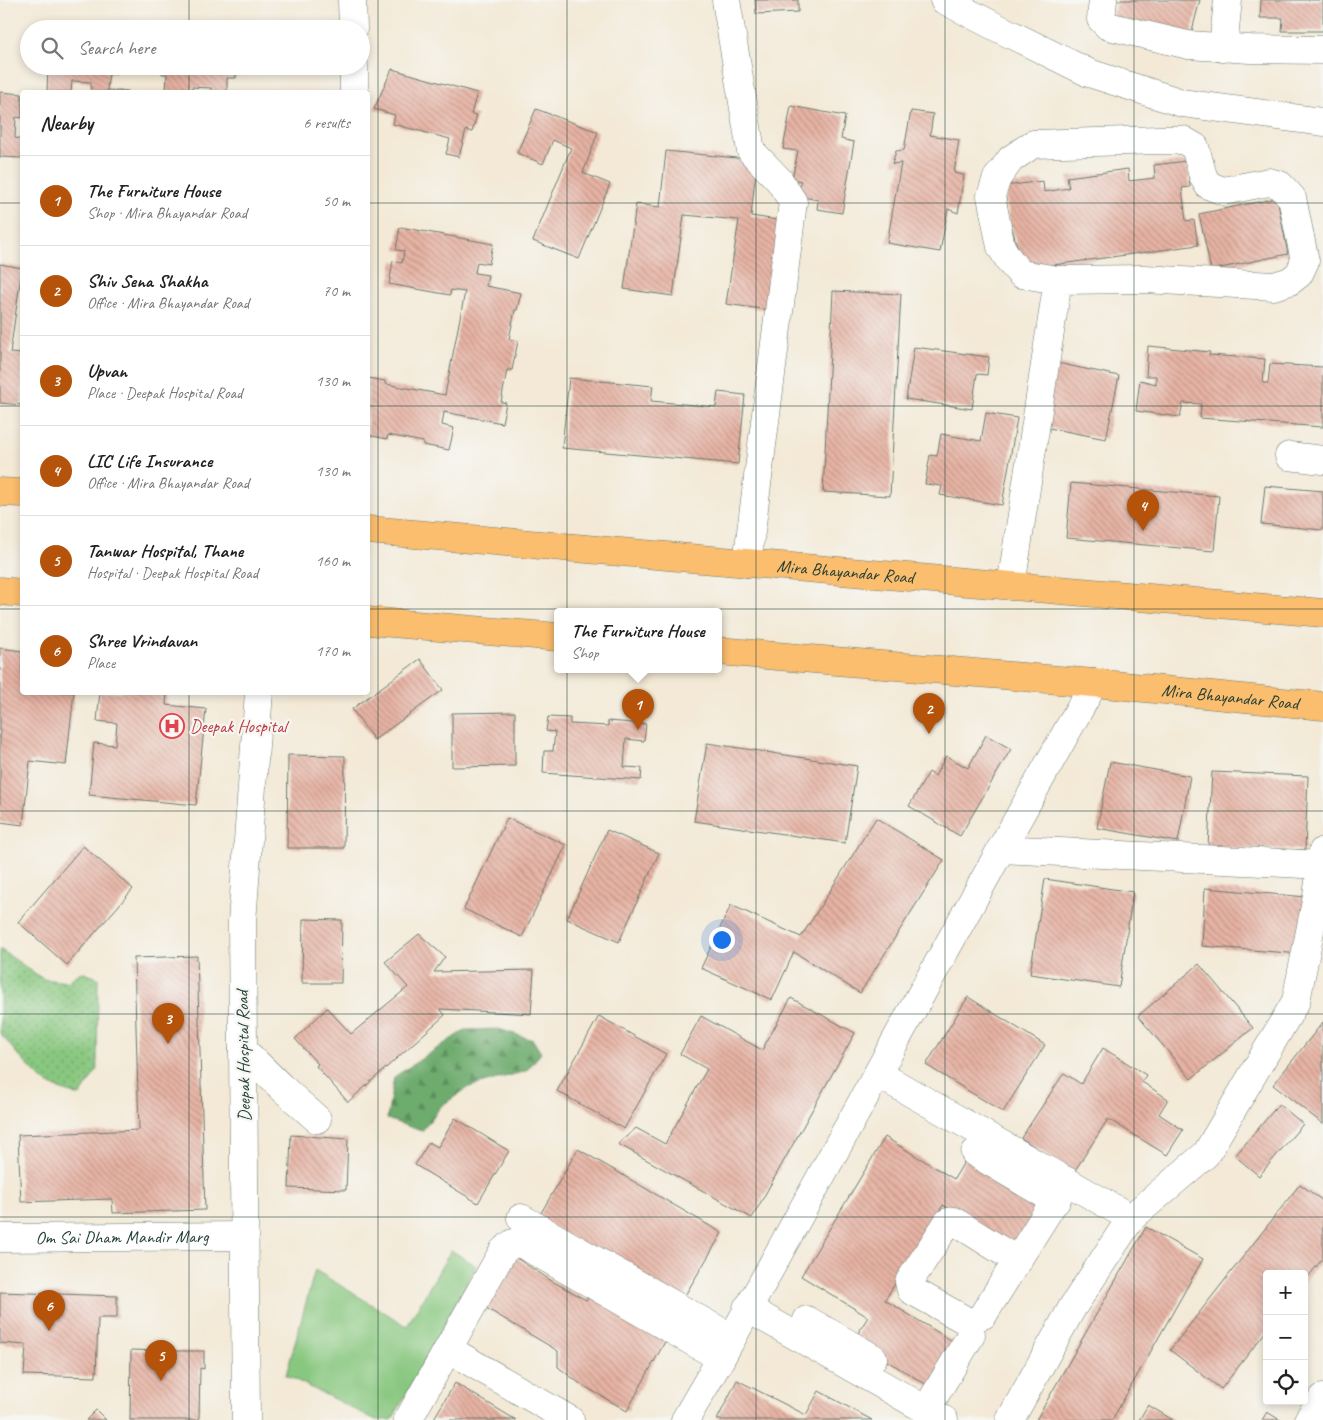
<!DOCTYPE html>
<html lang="en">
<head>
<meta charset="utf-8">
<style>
	:root { --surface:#fff; --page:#f6f6f6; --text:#222; --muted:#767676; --line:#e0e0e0; --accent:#b45309 }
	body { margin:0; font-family:Caveat,sans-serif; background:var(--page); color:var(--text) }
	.controls { position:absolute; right:15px; bottom:15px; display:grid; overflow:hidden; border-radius:5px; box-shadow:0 2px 8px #0003 }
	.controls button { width:45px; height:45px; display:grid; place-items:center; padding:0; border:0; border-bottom:1px solid var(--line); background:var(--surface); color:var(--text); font:25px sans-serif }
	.you { position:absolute; left:721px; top:939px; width:18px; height:18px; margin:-12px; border:4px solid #fff; border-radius:50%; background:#1a73e8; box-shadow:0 0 0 8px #1a73e833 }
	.badge { display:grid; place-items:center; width:32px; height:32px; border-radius:50%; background:var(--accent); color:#fff; font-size:16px; font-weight:700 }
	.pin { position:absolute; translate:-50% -41px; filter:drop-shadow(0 1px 2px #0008) }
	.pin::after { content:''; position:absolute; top:26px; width:18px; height:15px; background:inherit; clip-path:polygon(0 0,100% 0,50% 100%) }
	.popup { position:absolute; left:554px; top:608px; width:168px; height:65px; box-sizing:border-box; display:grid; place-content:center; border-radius:5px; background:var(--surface); filter:drop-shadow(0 1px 4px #0005); font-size:16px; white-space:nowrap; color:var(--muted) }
	.popup b { font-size:19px; color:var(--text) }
	.popup::after { content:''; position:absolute; left:50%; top:100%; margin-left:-10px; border:10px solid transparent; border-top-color:var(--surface) }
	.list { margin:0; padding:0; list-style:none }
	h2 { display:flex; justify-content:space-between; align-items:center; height:65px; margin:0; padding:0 20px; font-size:21px }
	h2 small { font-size:16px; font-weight:400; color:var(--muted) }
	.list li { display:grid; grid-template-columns:32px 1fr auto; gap:15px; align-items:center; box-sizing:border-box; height:90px; padding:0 20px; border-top:1px solid var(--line) }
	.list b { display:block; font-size:19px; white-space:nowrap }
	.list p { margin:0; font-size:16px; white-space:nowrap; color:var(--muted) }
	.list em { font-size:16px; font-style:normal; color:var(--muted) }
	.icon { flex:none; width:28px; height:28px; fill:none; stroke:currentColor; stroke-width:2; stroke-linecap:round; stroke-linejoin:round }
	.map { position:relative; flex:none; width:1323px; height:1420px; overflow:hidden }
	.search { position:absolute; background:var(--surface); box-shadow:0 2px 8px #0003; left:20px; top:20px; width:350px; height:55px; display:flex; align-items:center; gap:12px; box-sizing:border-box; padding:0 18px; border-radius:28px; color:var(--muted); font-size:19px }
	.panel { position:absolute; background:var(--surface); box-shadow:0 2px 8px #0003; left:20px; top:90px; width:350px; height:605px; border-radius:5px }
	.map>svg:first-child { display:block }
	.green { fill:#88c77f; stroke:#54825a }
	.forest { fill:url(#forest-firs); stroke:#467451 }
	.garden { fill:url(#garden-dots); stroke:#54825a }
	.building { fill:url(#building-back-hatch) }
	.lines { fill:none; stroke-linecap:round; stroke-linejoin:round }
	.minor-casing { stroke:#69796d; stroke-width:29 }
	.tertiary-casing { stroke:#69796d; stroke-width:29 }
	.primary-casing { stroke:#69796d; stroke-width:29 }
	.minor { stroke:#fff; stroke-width:28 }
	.tertiary { stroke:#fff; stroke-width:28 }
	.primary { stroke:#fbbd6e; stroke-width:28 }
	.grid { fill:none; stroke:#1f3d34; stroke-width:1; stroke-opacity:0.55 }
	.labels { text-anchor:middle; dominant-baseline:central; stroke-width:4.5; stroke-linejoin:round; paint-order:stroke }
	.street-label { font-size:18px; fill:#1f3d34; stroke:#f6f6f2 }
	.health-label { font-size:18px; fill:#be3a42; stroke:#f6f6f2; text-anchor:start }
</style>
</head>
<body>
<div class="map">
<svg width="1323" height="1420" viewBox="0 0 1323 1420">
	<defs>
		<pattern id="forest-firs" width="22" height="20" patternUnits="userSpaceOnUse" patternTransform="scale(1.25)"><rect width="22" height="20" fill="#6eac6e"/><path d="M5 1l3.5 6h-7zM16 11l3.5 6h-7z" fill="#5a8d5b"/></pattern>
		<pattern id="garden-dots" width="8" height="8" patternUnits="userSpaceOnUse" patternTransform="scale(1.25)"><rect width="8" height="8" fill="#88c77f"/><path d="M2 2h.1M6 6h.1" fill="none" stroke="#6fa369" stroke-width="1.8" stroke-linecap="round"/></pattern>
		<pattern id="building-back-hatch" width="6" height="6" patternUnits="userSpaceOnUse" patternTransform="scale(1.25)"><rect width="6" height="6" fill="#e7b3a4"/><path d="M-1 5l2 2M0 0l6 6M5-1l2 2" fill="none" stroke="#bb9386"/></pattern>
	</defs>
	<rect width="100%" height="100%" fill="#f6f6f2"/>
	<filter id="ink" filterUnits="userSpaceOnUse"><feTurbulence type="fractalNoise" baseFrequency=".02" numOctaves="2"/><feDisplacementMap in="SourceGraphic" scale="10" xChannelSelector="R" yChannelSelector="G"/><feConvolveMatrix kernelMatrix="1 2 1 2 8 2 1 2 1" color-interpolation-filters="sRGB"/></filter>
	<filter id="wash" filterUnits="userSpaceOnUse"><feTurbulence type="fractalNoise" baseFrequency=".0096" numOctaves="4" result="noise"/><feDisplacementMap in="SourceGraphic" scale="20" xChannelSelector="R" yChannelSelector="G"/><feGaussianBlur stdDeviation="1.12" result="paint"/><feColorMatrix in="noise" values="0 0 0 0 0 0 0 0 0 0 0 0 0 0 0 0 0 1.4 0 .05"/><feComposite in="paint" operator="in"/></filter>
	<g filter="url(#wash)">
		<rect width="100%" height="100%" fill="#f3e9d6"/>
		<!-- green -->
		<path class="green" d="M451 1250 476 1266 392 1420H376L286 1375 315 1270 407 1326Z"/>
		<!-- forest -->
		<path class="forest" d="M499 1029 533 1040 541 1053 526 1071 469 1087 441 1106 422 1131 387 1119 394 1077 465 1030Z"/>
		<!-- garden -->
		<path class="garden" d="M0 949 43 979 67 982 81 972 98 978 97 1070 80 1096 56 1088 42 1080 19 1056 0 1033Z"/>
		<g id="blocks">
			<!-- building -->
			<g class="building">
				<path d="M755 0H798V12L756 14Z"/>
				<path d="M1117 0H1200L1190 38 1112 17Z"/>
				<path d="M1261 0H1323V31H1282L1283 18H1260Z"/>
				<path d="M48 66H117L116 73H109L107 90 128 91V92H91V82L72 81 71 92H47Z"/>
				<path d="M163 66H236V78H227V92H211V88L192 87V92H166L167 74H162Z"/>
				<path d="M392 69 477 93 471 114 477 115 472 132 466 130 459 157 446 154 450 139 393 124 395 115 374 109Z"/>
				<path d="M0 92 22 94V118L16 117 15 138 22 139V158L0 157Z"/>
				<path d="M791 106 845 116 841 139 854 142 842 213 817 209 818 200 798 196 801 181 792 179 798 151 783 149Z"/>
				<path d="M536 109 598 132 583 173 610 184 579 259 533 241 571 148 553 140 543 164 517 153Z"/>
				<path d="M911 111 933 114 930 135 959 140 954 173 964 175 958 213 948 209 940 252 887 243 901 163 892 164 896 151 904 150Z"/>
				<path d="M666 151 757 160 751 216 784 221 769 310 726 304 739 220 684 215 673 296 624 289 636 204 660 207Z"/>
				<path d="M1187 161 1190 187 1182 188 1186 221 1194 220 1198 245 1024 269 1009 218 1004 186 1043 181 1044 192 1069 188 1067 177 1128 169 1129 181 1155 178 1154 165Z"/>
				<path d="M1277 198 1288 254 1211 270 1199 214Z"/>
				<path d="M400 227 493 244 489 264 477 262 475 273 488 275 486 286 521 293 517 310H515L509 339 518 341 512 370H507L501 402 506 403 502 423 444 412 442 425 454 428 449 450 423 445V442L388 435 387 439 368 435V410L369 403H368V378L385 381V384L445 395 465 292 451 290 450 295 389 284 393 261 402 263 404 251 396 250Z"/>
				<path d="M0 264 22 268 10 353 22 354V399L21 405 0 403Z"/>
				<path d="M833 291 901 294 890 496 823 492Z"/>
				<path d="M1148 346 1210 352 1209 355 1265 359 1263 383H1268L1270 364 1323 367V427L1200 418 1201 404 1183 403 1180 417 1136 411 1140 380 1156 384V376H1146Z"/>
				<path d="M914 347 989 357 987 375 977 374 972 409 906 399Z"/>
				<path d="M1057 363 1119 376 1106 439 1044 427Z"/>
				<path d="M569 378 653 386 651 401 716 407 718 392 745 395 738 464 562 448Z"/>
				<path d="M986 413 1017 418 1002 505 940 495 942 486 925 484 930 455 937 456 941 434 981 441Z"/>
				<path d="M1071 483 1219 496 1214 551 1066 538Z"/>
				<path d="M1265 486 1323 491V530L1261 524Z"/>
				<path d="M0 648 22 651V692H74L66 765 30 761 23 825 0 822Z"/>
				<path d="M420 659 443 690 374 740 352 709Z"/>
				<path d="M100 692H167L166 705 206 709 196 805 89 795 94 743 115 745 117 723 97 721Z"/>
				<path d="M515 712V766L452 767V713Z"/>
				<path d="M548 717 570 718V724L608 726V721L646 724 644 741 626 739 624 767 642 768 641 780 543 773 544 751H553L555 732 546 731Z"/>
				<path d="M986 735 1011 749 960 836 909 806 929 772 935 776 946 756 968 768Z"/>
				<path d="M707 743 857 766 845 843 694 821Z"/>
				<path d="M288 755 345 756 344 848H287Z"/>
				<path d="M1110 762 1190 776 1178 842 1097 828Z"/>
				<path d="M1212 772 1308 776 1305 850 1208 847Z"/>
				<path d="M507 818 566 845 522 937 464 909Z"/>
				<path d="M876 818 944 860 860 993 794 952 772 1000 701 968 731 905 801 937Z"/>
				<path d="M607 830 659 853 619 942 567 919Z"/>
				<path d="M83 846 133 889 67 965 18 922Z"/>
				<path d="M1045 879 1133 892 1119 987 1030 974Z"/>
				<path d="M1205 888 1306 897 1301 954 1202 946Z"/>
				<path d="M303 919 342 920 341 983H302Z"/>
				<path d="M419 934 445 957 434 972 534 970 531 1014 440 1009 445 1015 348 1102 316 1066 318 1064 295 1039 327 1008 351 1034 408 987 385 962Z"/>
				<path d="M197 956 205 1210 113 1213 112 1199 21 1202 18 1135 139 1130 134 958Z"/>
				<path d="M1199 964 1253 1028 1191 1079 1138 1016Z"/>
				<path d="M968 997 1045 1045 1003 1112 926 1065Z"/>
				<path d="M791 998 855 1033 752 1218 618 1144 636 1128 665 1144 707 1069 680 1054 701 1016 762 1050Z"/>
				<path d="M599 1016 666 1054 624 1129 557 1091Z"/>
				<path d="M1323 1022V1124L1273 1085Z"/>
				<path d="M1103 1048 1146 1075 1142 1082 1168 1099 1159 1114 1183 1130 1167 1155 1108 1119 1074 1172 1021 1138 1064 1073 1081 1084Z"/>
				<path d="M1279 1104 1303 1124 1259 1176 1235 1156Z"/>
				<path d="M455 1118 509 1151 478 1203 415 1165 429 1142 438 1147Z"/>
				<path d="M291 1135 348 1139 346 1190 289 1188Z"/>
				<path d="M885 1137 954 1179 967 1157 1048 1206 1020 1251 943 1205 885 1300 962 1347 936 1390 853 1341 868 1317 801 1276Z"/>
				<path d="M578 1149 722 1233 681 1302 538 1218Z"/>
				<path d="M1300 1184 1323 1201V1258L1304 1282V1274H1267V1330L1221 1389 1170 1350Z"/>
				<path d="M1146 1227 1203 1259 1112 1420H1036Z"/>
				<path d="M513 1256 552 1281 586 1300 596 1293 667 1338 627 1411 579 1383 558 1367V1351L486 1308Z"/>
				<path d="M0 1292 117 1296V1318H98L96 1377 24 1375 26 1345 0 1343Z"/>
				<path d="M131 1350 160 1351 159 1363 176 1362V1351H204V1369L200 1368 199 1420H130Z"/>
				<path d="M737 1380 806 1415 819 1391 872 1420H717Z"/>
				<path d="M455 1383 516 1420H433Z"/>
				<path d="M1148 1405 1173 1420H1139Z"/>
				<path d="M96 1410 106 1420H86Z"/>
				<path d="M1267 1412 1280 1420H1262Z"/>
			</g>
		</g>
	</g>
	<g filter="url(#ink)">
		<use href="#blocks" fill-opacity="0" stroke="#69796d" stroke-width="1"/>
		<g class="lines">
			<defs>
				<g id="minor">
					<path d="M726 0 751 151 779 180 793 202 747 563"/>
					<path d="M944 0 998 28 1089 73 1182 103 1323 122"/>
					<path d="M1103 0 1101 19 1108 26 1188 45 1250 49 1323 50"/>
					<path d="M1223 48 1228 0"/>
					<path d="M1289 456 1323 460"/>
					<path d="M1011 586 1058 280 1021 274 1011 263 1001 247 991 196 997 178 1011 159 1033 144 1159 140H1183L1195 147 1203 176 1208 185 1223 191 1269 182 1280 185 1292 198 1305 261 1299 274 1290 281 1274 286 1144 279 1058 280"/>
					<path d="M1001 849 1323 865"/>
					<path d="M243 1050 281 1087 317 1119"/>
					<path d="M878 1074 1131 1218"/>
					<path d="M975 1153 1056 1201"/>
					<path d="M521 1218 732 1338"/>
					<path id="s1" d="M0 1238 245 1236"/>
					<path d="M747 1308 944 1420"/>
					<path d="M983 1315 1067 1181"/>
					<path d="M807 1320 873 1358"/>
					<path d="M448 1349 570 1420"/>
					<path d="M926 1410 971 1335 970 1326 965 1320 911 1290 909 1282 948 1222 954 1221 1018 1261"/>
					<path d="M408 1420 503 1251 513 1243 524 1245 721 1358"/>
					<path d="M685 1420 721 1358 1001 849 1094 683"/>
					<path d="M1010 1420 1072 1308 1131 1218 1206 1154 1296 1001 1317 896 1323 851"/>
					<path d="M1308 1420 1323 1398"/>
				</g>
				<g id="tertiary">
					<path d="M352 0 353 29"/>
					<path d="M354 66V92"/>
					<path d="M246 1420 242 922 259 692"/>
				</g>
				<g id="primary">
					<path d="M0 492 22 493"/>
					<path id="s2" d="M368 530 1323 613"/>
					<path d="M0 591 22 593"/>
					<path d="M368 621 558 637"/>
					<path id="s3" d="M718 651 1094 683 1323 706"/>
				</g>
			</defs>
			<!-- minor casing -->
			<use href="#minor" class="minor-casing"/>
			<!-- tertiary casing -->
			<use href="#tertiary" class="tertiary-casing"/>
			<!-- primary casing -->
			<use href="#primary" class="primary-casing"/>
			<!-- minor -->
			<use href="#minor" class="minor"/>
			<!-- tertiary -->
			<use href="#tertiary" class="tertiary"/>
			<!-- primary -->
			<use href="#primary" class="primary"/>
		</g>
	</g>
	<!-- grid -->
	<path class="grid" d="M189 0V29M378 0V1420M567 0V1420M756 0V1420M945 0V1420M1134 0V1420M189 66V92M0 203H22M368 203H1323M0 406H22M368 406H1323M0 609H22M368 609H1323M189 692V1420M0 811H1323M0 1014H1323M0 1217H1323"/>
	<!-- icons -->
	<defs>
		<symbol id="hospital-ring" viewBox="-11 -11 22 22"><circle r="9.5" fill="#f6f6f2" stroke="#e0444e" stroke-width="1.5"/><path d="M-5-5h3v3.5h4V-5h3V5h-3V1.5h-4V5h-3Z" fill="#e0444e"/></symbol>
	</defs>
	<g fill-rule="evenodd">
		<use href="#hospital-ring" x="158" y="712" width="28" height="28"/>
	</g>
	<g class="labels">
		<!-- street labels -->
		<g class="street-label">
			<text stroke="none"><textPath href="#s2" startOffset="479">Mira Bhayandar Road</textPath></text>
			<text stroke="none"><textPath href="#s3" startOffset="514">Mira Bhayandar Road</textPath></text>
			<text transform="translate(243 1056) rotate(-91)">Deepak Hospital Road</text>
			<text stroke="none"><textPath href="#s1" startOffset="122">Om Sai Dham Mandir Marg</textPath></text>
		</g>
		<!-- health labels -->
		<g class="health-label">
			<text x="190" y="726">Deepak Hospital</text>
		</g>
	</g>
</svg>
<div class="controls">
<button>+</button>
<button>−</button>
<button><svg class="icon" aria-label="locate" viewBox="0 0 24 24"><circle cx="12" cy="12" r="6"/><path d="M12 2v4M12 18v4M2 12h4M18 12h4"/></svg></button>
</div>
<div class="you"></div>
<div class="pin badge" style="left:638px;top:730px">1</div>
<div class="popup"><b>The Furniture House</b>Shop</div>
<div class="pin badge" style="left:929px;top:734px">2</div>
<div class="pin badge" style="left:168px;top:1044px">3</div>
<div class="pin badge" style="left:1143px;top:531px">4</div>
<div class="pin badge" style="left:161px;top:1381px">5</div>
<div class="pin badge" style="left:49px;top:1331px">6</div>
<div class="search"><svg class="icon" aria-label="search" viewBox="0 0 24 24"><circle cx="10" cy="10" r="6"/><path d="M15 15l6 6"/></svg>Search here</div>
<section class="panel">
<h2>Nearby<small>6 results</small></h2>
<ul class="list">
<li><span class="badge">1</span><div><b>The Furniture House</b><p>Shop · Mira Bhayandar Road</p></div><em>50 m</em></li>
<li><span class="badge">2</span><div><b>Shiv Sena Shakha</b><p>Office · Mira Bhayandar Road</p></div><em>70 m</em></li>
<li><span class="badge">3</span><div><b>Upvan</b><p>Place · Deepak Hospital Road</p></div><em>130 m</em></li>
<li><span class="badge">4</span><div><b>LIC Life Insurance</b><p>Office · Mira Bhayandar Road</p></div><em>130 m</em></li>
<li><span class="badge">5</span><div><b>Tanwar Hospital, Thane</b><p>Hospital · Deepak Hospital Road</p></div><em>160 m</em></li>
<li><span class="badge">6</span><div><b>Shree Vrindavan</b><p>Place</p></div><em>170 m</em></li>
</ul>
</section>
</div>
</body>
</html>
